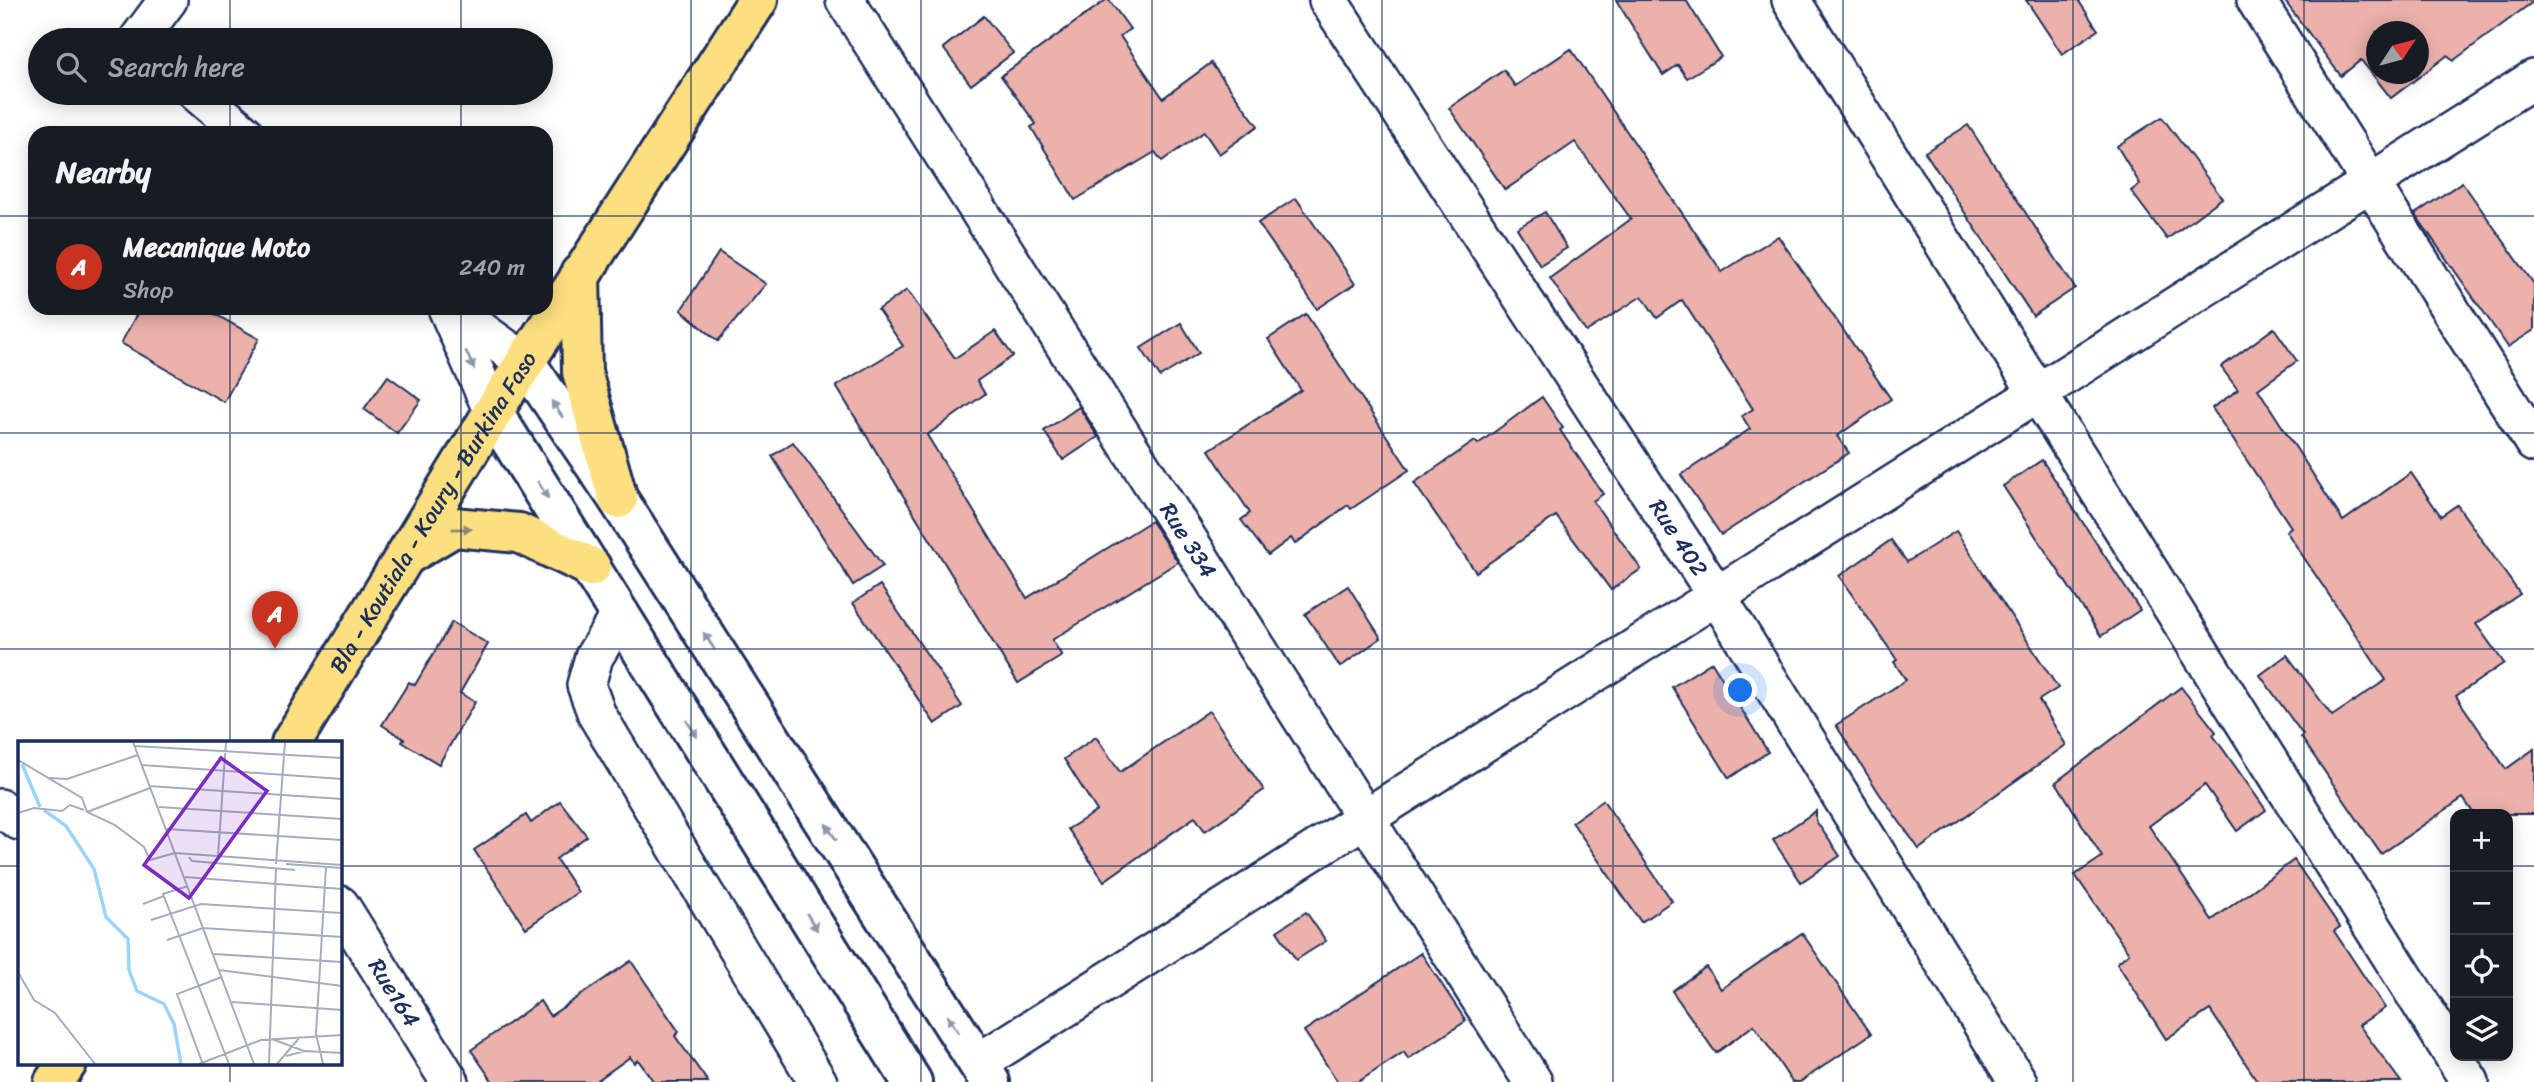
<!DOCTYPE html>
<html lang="en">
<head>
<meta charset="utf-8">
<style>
	:root { --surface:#171b24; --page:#242831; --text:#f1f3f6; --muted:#9ea1a6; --line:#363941; --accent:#c8321e }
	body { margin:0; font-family:Sriracha,sans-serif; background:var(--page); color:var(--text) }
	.controls { position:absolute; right:21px; bottom:21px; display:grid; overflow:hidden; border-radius:14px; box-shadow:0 4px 18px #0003 }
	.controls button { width:63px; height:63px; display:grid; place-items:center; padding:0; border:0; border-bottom:2px solid var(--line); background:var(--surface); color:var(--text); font:35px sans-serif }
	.compass { position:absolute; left:2366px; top:21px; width:63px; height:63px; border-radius:50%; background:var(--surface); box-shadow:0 4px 18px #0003; rotate:54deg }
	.you { position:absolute; left:1741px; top:691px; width:24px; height:24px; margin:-18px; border:5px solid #fff; border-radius:50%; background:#1a73e8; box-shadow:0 0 0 10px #1a73e833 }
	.badge { display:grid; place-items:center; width:46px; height:46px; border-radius:50%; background:var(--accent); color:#fff; font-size:23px; font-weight:700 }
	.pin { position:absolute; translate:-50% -58px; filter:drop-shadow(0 2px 4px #0008) }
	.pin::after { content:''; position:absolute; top:37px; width:24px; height:21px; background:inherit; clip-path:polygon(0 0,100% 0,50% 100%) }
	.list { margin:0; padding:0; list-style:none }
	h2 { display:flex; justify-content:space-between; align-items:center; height:91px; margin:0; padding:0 28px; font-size:30px }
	h2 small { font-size:23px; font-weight:400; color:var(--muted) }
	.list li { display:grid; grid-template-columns:46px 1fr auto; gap:21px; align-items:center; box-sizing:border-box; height:98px; padding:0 28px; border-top:2px solid var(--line) }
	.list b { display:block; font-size:26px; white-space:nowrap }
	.list p { margin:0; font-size:23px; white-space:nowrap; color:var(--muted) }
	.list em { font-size:23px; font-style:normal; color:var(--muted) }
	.icon { flex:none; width:38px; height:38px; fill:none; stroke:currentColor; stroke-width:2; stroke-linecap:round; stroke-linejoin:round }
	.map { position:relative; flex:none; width:2534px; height:1082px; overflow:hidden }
	.search { position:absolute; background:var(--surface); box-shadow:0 4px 18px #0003; left:28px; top:28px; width:525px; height:77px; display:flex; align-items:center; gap:18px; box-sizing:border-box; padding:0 24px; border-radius:38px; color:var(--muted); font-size:26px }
	.panel { position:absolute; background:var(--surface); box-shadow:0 4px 18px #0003; left:28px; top:126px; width:525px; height:189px; border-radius:21px }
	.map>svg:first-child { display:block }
	.building { fill:#ecb1ab; stroke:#1b2f5e; stroke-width:2; fill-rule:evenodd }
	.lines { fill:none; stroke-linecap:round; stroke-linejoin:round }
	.minor-casing { stroke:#1b2f5e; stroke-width:42 }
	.secondary-casing { stroke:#1b2f5e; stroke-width:44 }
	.primary-casing { stroke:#1b2f5e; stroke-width:44 }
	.minor { stroke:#fff; stroke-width:37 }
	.secondary { stroke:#fff; stroke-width:38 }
	.primary { stroke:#fddf80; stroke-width:38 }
	.oneway { fill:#8d97ae }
	.oneway2 { fill:#8c876f }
	.grid { fill:none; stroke:#1b2f5e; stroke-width:2; stroke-opacity:0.55 }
	.labels { text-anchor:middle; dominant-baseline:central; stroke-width:6; stroke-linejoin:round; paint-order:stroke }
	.street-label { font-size:23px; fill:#1b2f5e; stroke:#fff }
	.inset-river { fill:none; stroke:#9bd4fb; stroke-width:3.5 }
	.inset-road { fill:none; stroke:#a4acbf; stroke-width:2 }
	.view { fill:#7b2cbf; fill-opacity:0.15; stroke:#7b2cbf; stroke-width:3.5 }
	.inset-edge { fill:none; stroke:#1b2f5e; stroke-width:3.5 }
</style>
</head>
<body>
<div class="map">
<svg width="2534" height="1082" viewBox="0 0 2534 1082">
	<rect width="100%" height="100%" fill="#fff"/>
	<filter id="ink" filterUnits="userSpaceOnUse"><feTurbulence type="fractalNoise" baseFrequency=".0143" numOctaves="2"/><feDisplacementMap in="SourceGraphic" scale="14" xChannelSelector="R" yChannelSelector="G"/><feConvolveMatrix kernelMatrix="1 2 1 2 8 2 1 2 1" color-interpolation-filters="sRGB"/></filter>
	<g filter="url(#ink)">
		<!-- building -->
		<g class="building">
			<path d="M1106 0H1109L1130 29 1120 36 1163 98 1211 63 1258 126 1219 154 1204 132 1162 161 1155 152 1075 200 1031 127 1036 124 1001 76Z"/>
			<path d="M1616 0H1686L1721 57 1687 78 1678 65 1663 75Z"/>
			<path d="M2026 0H2078L2098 30 2062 54Z"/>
			<path d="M2284 0H2534V1L2453 61 2448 55 2391 98 2361 60 2341 76ZM2376 32H2418V74H2376Z"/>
			<path d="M984 16 1013 53 971 85 943 48Z"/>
			<path d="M1571 49 1722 272 1778 236 1891 399 1837 436 1849 453 1721 535 1681 475 1750 429 1742 416 1753 409 1682 300 1657 318 1642 296 1586 332 1550 278 1631 219 1575 142 1505 190 1449 108 1504 70 1515 86Z"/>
			<path d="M2162 117 2222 198 2167 239 2131 191 2140 184 2117 146Z"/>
			<path d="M1968 125 2075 288 2033 316 1925 152Z"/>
			<path d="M2462 182 2534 284V330L2508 347 2415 214Z"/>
			<path d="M1296 198 1355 284 1317 309 1258 223Z"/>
			<path d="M1545 212 1567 248 1540 265 1517 228Z"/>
			<path d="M719 252 766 284 718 341 681 310Z"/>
			<path d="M907 290 955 358 995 331 1013 356 977 381 985 394 927 435 1027 598 1151 521 1178 562 1052 640 1062 656 1018 683 836 386 903 346 878 310Z"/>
			<path d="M140 308H204L259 339 224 402 121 343Z"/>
			<path d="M1306 314 1409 470 1351 509 1348 505 1295 544 1291 538 1268 555 1241 520 1250 513 1209 450 1301 390 1268 339Z"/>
			<path d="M1181 323 1199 353 1160 377 1141 348Z"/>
			<path d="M2274 328 2297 361 2258 389 2343 521 2411 473 2441 516 2457 505 2520 594 2476 624 2504 663 2456 696 2506 769 2534 749V814H2474L2463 798 2381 854 2301 737 2303 735 2260 675 2287 655 2332 716 2386 680 2286 531 2291 527 2212 408 2238 390 2221 367Z"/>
			<path d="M388 376 421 400 397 433 364 409Z"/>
			<path d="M1542 397 1563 428 1560 430 1603 494 1593 501 1641 569 1611 590 1556 516 1476 572 1414 483 1475 441 1478 444Z"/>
			<path d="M1079 407 1098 437 1063 460 1044 431Z"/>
			<path d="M793 442 883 566 853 585 772 456Z"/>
			<path d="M2042 460 2140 610 2101 636 2003 486Z"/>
			<path d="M1956 531 2058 688 2039 700 2066 745 1919 849 1879 793 1836 725 1906 680 1894 662 1897 660 1839 576 1891 540 1907 562Z"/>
			<path d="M880 585 962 706 935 724 853 603Z"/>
			<path d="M1348 586 1381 638 1340 667 1305 614Z"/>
			<path d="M452 622 488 644 460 693 475 702 439 764 402 742 404 739 382 725 409 682 415 685Z"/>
			<path d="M1712 662 1768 752 1729 778 1672 687Z"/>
			<path d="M2181 687 2216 732 2213 735 2266 810 2237 831 2205 785 2149 826 2212 920 2294 860 2340 927 2334 931 2385 1008 2359 1025 2401 1082H2258L2210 1010 2166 1039 2117 963 2129 953 2075 875 2102 857 2056 782Z"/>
			<path d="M1209 711 1264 790 1205 831 1195 817 1104 881 1068 829 1097 811 1064 759 1096 737 1120 772Z"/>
			<path d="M1603 800 1672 901 1641 922 1572 822Z"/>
			<path d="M560 801 587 836 556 859 578 892 526 928 474 850 526 815 531 823Z"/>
			<path d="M1816 811V821L1840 856 1801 882 1773 840Z"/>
			<path d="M1306 912 1326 941 1296 960 1277 931Z"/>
			<path d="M1802 933 1871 1034 1800 1082H1792L1754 1025 1716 1053 1672 991 1706 967 1721 989Z"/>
			<path d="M1421 953 1466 1021 1408 1059 1404 1052 1358 1082H1338L1304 1031Z"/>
			<path d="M631 961 679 1032 675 1036 708 1082H654L638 1060 634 1063 630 1057 595 1082H493L471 1050 540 1001 550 1016Z"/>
		</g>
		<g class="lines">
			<defs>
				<g id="minor">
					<path id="s1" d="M845 0 1533 1082"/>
					<path id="s2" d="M1328 0 1717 596 2018 1082"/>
					<path d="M1791 0 2470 1082"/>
					<path d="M2256 0 2534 443"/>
					<path d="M138 40 168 0"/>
					<path d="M197 93 244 133"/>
					<path d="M447 308 493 412"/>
					<path d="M449 308 525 362"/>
					<path d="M620 614 594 657 586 685 597 715 818 1082"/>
					<path d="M0 808 19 821"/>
					<path id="s3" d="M340 905 450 1082"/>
					<path d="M978 1063 2534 79"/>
				</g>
				<g id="secondary">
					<path d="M525 362 618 499 990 1082"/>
					<path d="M493 412 912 1082"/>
				</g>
				<g id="primary">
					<path d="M580 274 582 372 618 499"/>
					<path d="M407 555 454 527 519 533 591 567"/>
					<path id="s4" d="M291 743 493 412 758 0"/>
					<path d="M54 1082 67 1063"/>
				</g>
			</defs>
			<!-- minor casing -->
			<use href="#minor" class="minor-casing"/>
			<!-- secondary casing -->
			<use href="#secondary" class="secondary-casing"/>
			<!-- primary casing -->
			<use href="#primary" class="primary-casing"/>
			<!-- minor -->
			<use href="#minor" class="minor"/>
			<!-- secondary -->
			<use href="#secondary" class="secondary"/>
			<!-- primary -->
			<use href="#primary" class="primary"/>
		</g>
		<!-- one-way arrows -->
		<defs><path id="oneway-solid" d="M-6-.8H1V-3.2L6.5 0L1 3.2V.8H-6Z" transform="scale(1.75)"/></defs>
		<g class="oneway">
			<use href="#oneway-solid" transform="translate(470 360) rotate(66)"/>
			<use href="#oneway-solid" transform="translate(557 409) rotate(-124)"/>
			<use href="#oneway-solid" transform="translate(543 490) rotate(58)"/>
			<use href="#oneway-solid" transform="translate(709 641) rotate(-123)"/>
			<use href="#oneway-solid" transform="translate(692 729) rotate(58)"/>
			<use href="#oneway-solid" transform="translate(831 832) rotate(-123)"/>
			<use href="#oneway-solid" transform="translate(812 922) rotate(58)"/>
			<use href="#oneway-solid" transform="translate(953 1024) rotate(-123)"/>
		</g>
		<use class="oneway2" href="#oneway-solid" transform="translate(462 529) rotate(-1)"/>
	</g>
	<!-- grid -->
	<path class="grid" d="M230 0V40M461 0V40M691 0V1082M921 0V1082M1152 0V1082M1382 0V1082M1613 0V1082M1843 0V1082M2073 0V1082M2304 0V1082M230 93V133M461 93V133M0 216H35M546 216H2534M230 308V743M461 308V1082M0 433H2534M0 649H2534M0 866H19M340 866H2455M2508 866H2534M230 1063V1082"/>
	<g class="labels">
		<!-- street labels -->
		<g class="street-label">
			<text stroke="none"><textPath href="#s4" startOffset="271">Bla - Koutiala - Koury - Burkina Faso</textPath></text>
			<text stroke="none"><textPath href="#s2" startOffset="642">Rue 402</textPath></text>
			<text stroke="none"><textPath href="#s1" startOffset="640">Rue 334</textPath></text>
			<text stroke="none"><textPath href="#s3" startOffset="103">Rue164</textPath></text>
		</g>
	</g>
	<!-- overview -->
	<g transform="translate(18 741)">
		<rect width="324" height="324" fill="#fff"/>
		<path class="inset-river" d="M4 23 22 66M26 69 48 85 76 128 88 176 110 198 111 229 119 250 146 263 156 283 163 323"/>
		<path class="inset-road" d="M115 1 236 323M116 5 324 17M0 19 64 57 69 71 97 84 126 106 132 119 157 112M124 24 324 38M31 37 49 38 120 14M131 45 324 58M141 66 324 78M69 71 132 47M0 72 16 67 44 70 52 64 66 69M148 88 324 99M157 112 324 124M200 115 208 1M171 116 174 120 277 129M258 123 267 1M268 123 324 127M167 136 324 148M170 145 145 153 211 323M125 163 146 155M133 179 183 163 324 172M149 199 185 187 324 196M196 213 324 221M201 229 324 245M0 231 16 259 37 272 77 323M214 261 324 269M254 298 286 310M268 315 287 310 324 312M184 321 159 253 204 236M181 323 243 299 324 294M251 323 258 128M259 323 282 296M305 323 298 293 308 126"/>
		<path class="view" d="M203 17 249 50 171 157 126 124Z"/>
		<rect width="324" height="324" class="inset-edge"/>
	</g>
</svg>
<div class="controls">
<button>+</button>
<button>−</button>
<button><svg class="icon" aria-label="locate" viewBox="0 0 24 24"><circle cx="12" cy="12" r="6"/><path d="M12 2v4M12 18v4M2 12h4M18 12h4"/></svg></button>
<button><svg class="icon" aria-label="layers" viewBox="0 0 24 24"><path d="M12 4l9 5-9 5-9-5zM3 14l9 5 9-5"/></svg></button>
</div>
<svg class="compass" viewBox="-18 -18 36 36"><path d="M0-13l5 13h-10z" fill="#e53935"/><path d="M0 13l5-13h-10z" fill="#9ea1a6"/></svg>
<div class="you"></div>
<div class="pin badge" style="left:275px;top:649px">A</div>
<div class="search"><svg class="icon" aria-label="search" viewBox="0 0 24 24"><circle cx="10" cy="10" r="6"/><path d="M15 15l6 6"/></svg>Search here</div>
<section class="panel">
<h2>Nearby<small></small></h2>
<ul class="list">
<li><span class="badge">A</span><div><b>Mecanique Moto</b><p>Shop</p></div><em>240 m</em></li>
</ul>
</section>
</div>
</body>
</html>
